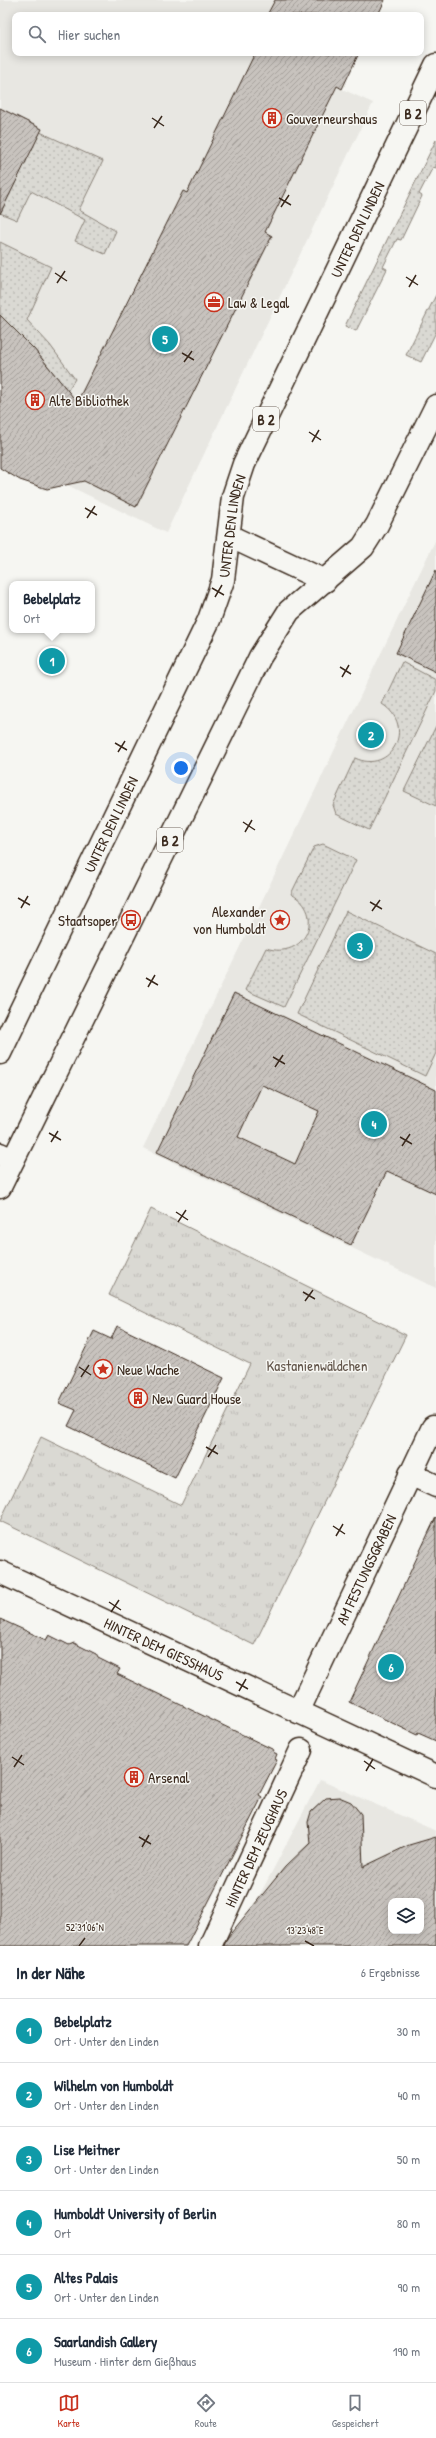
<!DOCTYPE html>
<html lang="de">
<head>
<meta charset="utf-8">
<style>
	:root { --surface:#fff; --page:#f2f2f3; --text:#1f2937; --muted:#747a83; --line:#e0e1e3; --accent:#c8321e }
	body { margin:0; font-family:"Patrick Hand",sans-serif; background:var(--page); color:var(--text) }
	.controls { position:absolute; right:12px; bottom:12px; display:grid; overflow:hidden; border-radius:8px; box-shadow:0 2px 10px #0003 }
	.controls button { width:36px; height:36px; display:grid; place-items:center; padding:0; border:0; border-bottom:1px solid var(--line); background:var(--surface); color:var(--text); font:20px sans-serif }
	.you { position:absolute; left:181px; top:768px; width:14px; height:14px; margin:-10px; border:3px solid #fff; border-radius:50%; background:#1a73e8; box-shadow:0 0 0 6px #1a73e833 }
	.badge { display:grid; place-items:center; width:26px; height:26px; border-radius:50%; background:var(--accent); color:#fff; font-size:13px; font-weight:700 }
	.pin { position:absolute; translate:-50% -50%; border:2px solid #fff; box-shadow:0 1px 4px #0006 }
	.popup { position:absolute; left:9px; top:581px; width:86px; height:52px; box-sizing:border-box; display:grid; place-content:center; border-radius:8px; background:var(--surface); filter:drop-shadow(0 1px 3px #0005); font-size:13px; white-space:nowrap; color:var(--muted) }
	.popup b { font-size:15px; color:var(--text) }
	.popup::after { content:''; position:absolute; left:50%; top:100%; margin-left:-8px; border:8px solid transparent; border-top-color:var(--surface) }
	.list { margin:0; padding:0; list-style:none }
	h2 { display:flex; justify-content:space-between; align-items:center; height:52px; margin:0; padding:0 16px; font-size:17px }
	h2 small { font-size:13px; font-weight:400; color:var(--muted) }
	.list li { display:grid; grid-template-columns:26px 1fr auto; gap:12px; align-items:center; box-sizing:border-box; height:64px; padding:0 16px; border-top:1px solid var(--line) }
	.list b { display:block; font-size:15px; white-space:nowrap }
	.list p { margin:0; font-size:13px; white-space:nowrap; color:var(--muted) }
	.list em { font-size:13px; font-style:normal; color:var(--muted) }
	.icon { flex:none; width:22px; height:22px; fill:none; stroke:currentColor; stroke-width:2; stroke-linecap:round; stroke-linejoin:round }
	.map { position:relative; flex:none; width:436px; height:1946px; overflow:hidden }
	.search { position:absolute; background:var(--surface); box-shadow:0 2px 10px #0003; left:12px; right:12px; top:12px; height:44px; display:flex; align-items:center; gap:10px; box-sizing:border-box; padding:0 14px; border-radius:8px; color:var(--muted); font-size:15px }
	.sheet { height:436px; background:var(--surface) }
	nav { display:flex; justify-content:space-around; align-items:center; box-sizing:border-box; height:56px; border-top:1px solid var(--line); background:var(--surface); font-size:11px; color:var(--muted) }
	nav a { display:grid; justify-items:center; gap:2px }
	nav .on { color:var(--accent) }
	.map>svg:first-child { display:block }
	.built { fill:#e8e7e2; fill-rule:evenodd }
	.grass { fill:url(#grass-dots); stroke:#8a8278 }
	.park { fill:url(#park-tufts); stroke:#8a8278 }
	.building { fill:url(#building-hatch); stroke:#3b2a1e; fill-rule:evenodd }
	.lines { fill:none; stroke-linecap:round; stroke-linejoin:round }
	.minor-casing { stroke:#3b2a1e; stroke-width:25 }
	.major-casing { stroke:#3b2a1e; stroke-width:25 }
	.minor { stroke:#f6f6f2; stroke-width:22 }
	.major { stroke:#f6f6f2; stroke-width:22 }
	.ticks { fill:none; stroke:#3b2a1e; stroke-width:1.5 }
	.labels { text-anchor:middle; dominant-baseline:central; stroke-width:3; stroke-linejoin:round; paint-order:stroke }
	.shield { fill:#f6f6f2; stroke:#73675e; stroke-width:1 }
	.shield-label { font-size:14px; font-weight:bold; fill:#3b2a1e }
	.poi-label { font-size:15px; fill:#3b2a1e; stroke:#f6f6f2; text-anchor:start }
	.street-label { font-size:15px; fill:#3b2a1e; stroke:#f6f6f2 }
	.park-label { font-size:15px; fill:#63564b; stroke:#f6f6f2 }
	.ticks-label { font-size:10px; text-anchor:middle; fill:#3b2a1e; stroke:#f6f6f2; stroke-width:3; stroke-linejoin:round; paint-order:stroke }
</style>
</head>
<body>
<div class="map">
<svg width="436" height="1946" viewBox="0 0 436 1946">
	<defs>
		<pattern id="grass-dots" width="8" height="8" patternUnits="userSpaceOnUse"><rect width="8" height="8" fill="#dad9d3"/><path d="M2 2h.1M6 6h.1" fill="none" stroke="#bcbab5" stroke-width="1.8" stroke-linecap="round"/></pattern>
		<pattern id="park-tufts" width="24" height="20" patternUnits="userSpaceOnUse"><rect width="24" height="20" fill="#dad9d3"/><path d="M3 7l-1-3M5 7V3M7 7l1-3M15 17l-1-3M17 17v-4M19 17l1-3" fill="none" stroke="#bcbab5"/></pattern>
		<pattern id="building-hatch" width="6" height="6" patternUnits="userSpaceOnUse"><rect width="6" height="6" fill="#c8c3be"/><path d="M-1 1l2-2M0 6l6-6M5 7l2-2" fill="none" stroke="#a49f9a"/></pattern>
	</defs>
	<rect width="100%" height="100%" fill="#f6f6f2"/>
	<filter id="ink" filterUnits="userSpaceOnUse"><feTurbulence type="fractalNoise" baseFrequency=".025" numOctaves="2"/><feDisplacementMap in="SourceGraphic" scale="8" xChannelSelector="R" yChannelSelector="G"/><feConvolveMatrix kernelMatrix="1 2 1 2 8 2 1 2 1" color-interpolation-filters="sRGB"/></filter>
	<g filter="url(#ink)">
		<!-- built -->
		<g class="built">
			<path d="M0 0H385L378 15H15V53H359L342 89 373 103 166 533 67 485 42 490 39 482 28 483 20 480 0 465Z"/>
			<path d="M436 539V1288L143 1148Z"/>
			<path d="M320 1780 436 1831V1946H233ZM391 1901H421V1931H391Z"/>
		</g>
		<!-- grass -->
		<g class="grass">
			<path d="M40 132 103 161 79 210 116 231 105 254 75 241 85 220 31 191 17 220 0 213Z"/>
			<path d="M436 140V168L433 167 419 194 422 196 401 240 397 239 383 267 387 269 356 331 345 326Z"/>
			<path d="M0 242 51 267 27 320 50 345 75 379 66 393C49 364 27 338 0 319Z"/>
			<path d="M436 295V332L421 362 406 355Z"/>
			<path d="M402 662 436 680V691L369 830 336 814 333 805 355 758C391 775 417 726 382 704Z"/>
			<path d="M436 726V806L404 791Z"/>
			<path d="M323 844 356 860 284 1007 245 990 266 948C305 961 327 913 291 894L314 847Z"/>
			<path d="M346 911 436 954V1053L425 1076 297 1014Z"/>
		</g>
		<!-- park -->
		<path class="park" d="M151 1209 406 1335 254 1645 0 1521 41 1437 181 1505 250 1364 109 1295Z"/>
		<!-- building -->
		<g class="building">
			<path d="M275 0H385L378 15H267Z"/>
			<path d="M255 53H359L342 89 337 86 265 232 272 236 136 507 84 481 47 489 20 480 0 468V315L34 349 77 402 183 191 187 193Z"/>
			<path d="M0 108 42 129 0 214Z"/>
			<path d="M436 570V672L396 653Z"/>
			<path d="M234 993 436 1090V1194L387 1171 351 1245 157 1152ZM262 1085 319 1111 295 1164 238 1137Z"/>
			<path d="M117 1326 224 1378 175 1478 68 1426 76 1410 59 1403 94 1331 111 1339Z"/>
			<path d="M436 1517V1741L418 1733 417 1735 349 1702Z"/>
			<path d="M0 1619 46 1640 49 1635 69 1645 74 1643 96 1654 98 1658 120 1669 117 1674 274 1750 273 1752 277 1754 275 1759 277 1760 259 1795 262 1797 186 1946H0Z"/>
			<path d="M339 1797 351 1802 361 1814 363 1867 409 1845 436 1837V1946H224L227 1938 285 1867 310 1843 308 1822 311 1812 326 1798ZM391 1901H421V1931H391Z"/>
		</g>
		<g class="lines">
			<defs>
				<g id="minor">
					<path d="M0 1154 13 1160"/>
					<path d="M410 1474 436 1486"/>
					<path id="s1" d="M0 1572 436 1776"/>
					<path id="s2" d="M298 1712 433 1427 436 1428"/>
					<path id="s3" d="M210 1946 301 1750"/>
				</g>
				<g id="major">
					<path d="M229 536 325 581"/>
					<path id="s4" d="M0 1053 209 620 223 580 233 497 244 464 436 65"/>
					<path d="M0 1187 260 657 289 611 363 547 377 525 436 406"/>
				</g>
			</defs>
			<!-- minor casing -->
			<use href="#minor" class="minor-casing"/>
			<!-- major casing -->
			<use href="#major" class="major-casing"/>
			<!-- minor -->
			<use href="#minor" class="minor"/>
			<!-- major -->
			<use href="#major" class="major"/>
		</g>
	</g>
	<!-- ticks -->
	<path class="ticks" d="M152 118 164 126M154 128 162 116M279 198 291 205M281 207 289 195M55 273 67 281M406 277 418 285M57 283 65 271M409 287 416 275M182 353 194 360M184 362 192 351M309 432 321 440M312 442 319 430M85 508 97 515M87 518 95 506M212 588 224 595M215 597 222 585M340 667 351 674M342 677 349 665M115 743 127 750M118 752 125 741M243 822 255 830M245 832 252 820M18 898 30 905M370 902 382 909M21 908 28 896M372 911 380 900M146 978 158 985M148 987 155 975M273 1057 285 1064M275 1067 283 1055M49 1133 61 1140M400 1137 412 1144M51 1142 58 1131M402 1146 410 1134M176 1212 188 1220M178 1222 186 1210M303 1292 315 1299M305 1301 313 1290M79 1367 91 1375M81 1377 89 1365M206 1447 218 1454M208 1457 216 1445M333 1526 345 1534M336 1536 343 1524M109 1602 121 1610M111 1612 119 1600M236 1682 248 1689M239 1691 246 1679M12 1757 24 1765M364 1761 375 1769M14 1767 22 1755M366 1771 373 1759M139 1837 151 1844M142 1847 149 1835M305 1941 314 1946M79 1946 85 1938"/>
	<!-- icons -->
	<defs>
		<symbol id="building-ring" viewBox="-11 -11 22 22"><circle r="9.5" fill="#f6f6f2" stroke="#c8321e" stroke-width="1.5"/><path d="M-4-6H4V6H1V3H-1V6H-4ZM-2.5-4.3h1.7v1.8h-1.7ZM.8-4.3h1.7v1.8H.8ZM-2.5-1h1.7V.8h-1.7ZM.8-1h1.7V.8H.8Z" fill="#c8321e"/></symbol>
		<symbol id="office-ring" viewBox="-11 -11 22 22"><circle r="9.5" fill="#f6f6f2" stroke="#c8321e" stroke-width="1.5"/><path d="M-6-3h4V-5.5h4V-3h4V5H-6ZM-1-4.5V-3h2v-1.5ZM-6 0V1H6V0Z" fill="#c8321e"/></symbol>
		<symbol id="bus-ring" viewBox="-11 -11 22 22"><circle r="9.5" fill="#f6f6f2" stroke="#c8321e" stroke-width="1.5"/><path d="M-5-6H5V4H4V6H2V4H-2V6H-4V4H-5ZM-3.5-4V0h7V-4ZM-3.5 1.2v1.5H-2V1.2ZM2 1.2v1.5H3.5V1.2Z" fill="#c8321e"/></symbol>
		<symbol id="sight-ring" viewBox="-11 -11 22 22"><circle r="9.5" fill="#f6f6f2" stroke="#c8321e" stroke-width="1.5"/><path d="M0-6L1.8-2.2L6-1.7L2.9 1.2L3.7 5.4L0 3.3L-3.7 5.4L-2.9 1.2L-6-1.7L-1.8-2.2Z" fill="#c8321e"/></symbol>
	</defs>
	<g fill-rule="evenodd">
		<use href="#building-ring" x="261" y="107" width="22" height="22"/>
		<use href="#office-ring" x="203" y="291" width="22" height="22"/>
		<use href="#building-ring" x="24" y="389" width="22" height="22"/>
		<use href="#bus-ring" x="120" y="909" width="22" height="22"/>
		<use href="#sight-ring" x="269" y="909" width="22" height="22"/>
		<use href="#sight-ring" x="92" y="1358" width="22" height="22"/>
		<use href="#building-ring" x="127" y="1387" width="22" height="22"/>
		<use href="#building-ring" x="123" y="1766" width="22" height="22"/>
	</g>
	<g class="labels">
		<!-- shield labels -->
		<g class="shield">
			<rect x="400" y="101" width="26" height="24" rx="3"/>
			<rect x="253" y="407" width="26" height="24" rx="3"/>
			<rect x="157" y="828" width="26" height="24" rx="3"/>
		</g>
		<g class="shield-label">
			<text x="413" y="113">B 2</text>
			<text x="266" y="419">B 2</text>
			<text x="170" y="840">B 2</text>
		</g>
		<!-- poi labels -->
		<g class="poi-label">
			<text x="286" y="118">Gouverneurshaus</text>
			<text x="228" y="302">Law &amp; Legal</text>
			<text x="49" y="400">Alte Bibliothek</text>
			<text x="266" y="911" text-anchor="end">Alexander<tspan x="266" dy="17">von Humboldt</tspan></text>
			<text x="117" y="920" text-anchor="end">Staatsoper</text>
			<text x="117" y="1369">Neue Wache</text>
			<text x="152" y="1398">New Guard House</text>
			<text x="148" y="1777">Arsenal</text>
		</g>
		<!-- street labels -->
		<g class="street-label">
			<text stroke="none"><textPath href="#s4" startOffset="902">UNTER DEN LINDEN</textPath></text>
			<text stroke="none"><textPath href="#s4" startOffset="578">UNTER DEN LINDEN</textPath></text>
			<text stroke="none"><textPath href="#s4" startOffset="254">UNTER DEN LINDEN</textPath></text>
			<text stroke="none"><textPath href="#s2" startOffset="158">AM FESTUNGSGRABEN</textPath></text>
			<text stroke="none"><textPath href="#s1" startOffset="181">HINTER DEM GIESSHAUS</textPath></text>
			<text stroke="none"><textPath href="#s3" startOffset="108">HINTER DEM ZEUGHAUS</textPath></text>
		</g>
		<!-- park labels -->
		<g class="park-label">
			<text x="317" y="1365">Kastanienwäldchen</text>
		</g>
	</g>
	<g class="ticks-label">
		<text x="85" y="1931">52°31'06"N</text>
		<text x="305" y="1934">13°23'48"E</text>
	</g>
</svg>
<div class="controls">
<button><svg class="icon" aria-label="layers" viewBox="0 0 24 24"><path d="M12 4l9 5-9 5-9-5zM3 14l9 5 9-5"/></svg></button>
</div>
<div class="you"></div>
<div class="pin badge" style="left:52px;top:661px;background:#0f9aa8">1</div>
<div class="popup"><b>Bebelplatz</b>Ort</div>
<div class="pin badge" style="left:371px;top:735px;background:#0f9aa8">2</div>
<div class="pin badge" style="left:360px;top:946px;background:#0f9aa8">3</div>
<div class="pin badge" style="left:374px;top:1124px;background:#0f9aa8">4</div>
<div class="pin badge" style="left:165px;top:339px;background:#0f9aa8">5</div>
<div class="pin badge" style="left:391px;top:1667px;background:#0f9aa8">6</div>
<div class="search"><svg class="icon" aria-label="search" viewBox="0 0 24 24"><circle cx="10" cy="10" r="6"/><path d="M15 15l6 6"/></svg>Hier suchen</div>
</div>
<section class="sheet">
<h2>In der Nähe<small>6 Ergebnisse</small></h2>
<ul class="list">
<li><span class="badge" style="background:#0f9aa8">1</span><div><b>Bebelplatz</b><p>Ort · Unter den Linden</p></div><em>30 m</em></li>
<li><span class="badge" style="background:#0f9aa8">2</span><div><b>Wilhelm von Humboldt</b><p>Ort · Unter den Linden</p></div><em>40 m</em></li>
<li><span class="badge" style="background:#0f9aa8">3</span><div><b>Lise Meitner</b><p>Ort · Unter den Linden</p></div><em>50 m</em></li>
<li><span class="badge" style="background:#0f9aa8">4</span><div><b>Humboldt University of Berlin</b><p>Ort</p></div><em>80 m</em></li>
<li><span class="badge" style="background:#0f9aa8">5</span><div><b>Altes Palais</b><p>Ort · Unter den Linden</p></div><em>90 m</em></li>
<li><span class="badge" style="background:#0f9aa8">6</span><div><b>Saarlandish Gallery</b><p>Museum · Hinter dem Gießhaus</p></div><em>190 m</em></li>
</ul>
</section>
<nav>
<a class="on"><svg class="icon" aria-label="map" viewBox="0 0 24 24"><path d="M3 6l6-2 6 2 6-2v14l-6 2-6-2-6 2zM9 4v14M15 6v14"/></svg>Karte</a>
<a><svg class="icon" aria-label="directions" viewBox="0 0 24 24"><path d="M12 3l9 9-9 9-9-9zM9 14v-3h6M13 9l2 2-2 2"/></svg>Route</a>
<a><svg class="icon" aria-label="saved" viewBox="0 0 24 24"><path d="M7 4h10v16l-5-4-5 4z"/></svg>Gespeichert</a>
</nav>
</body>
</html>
